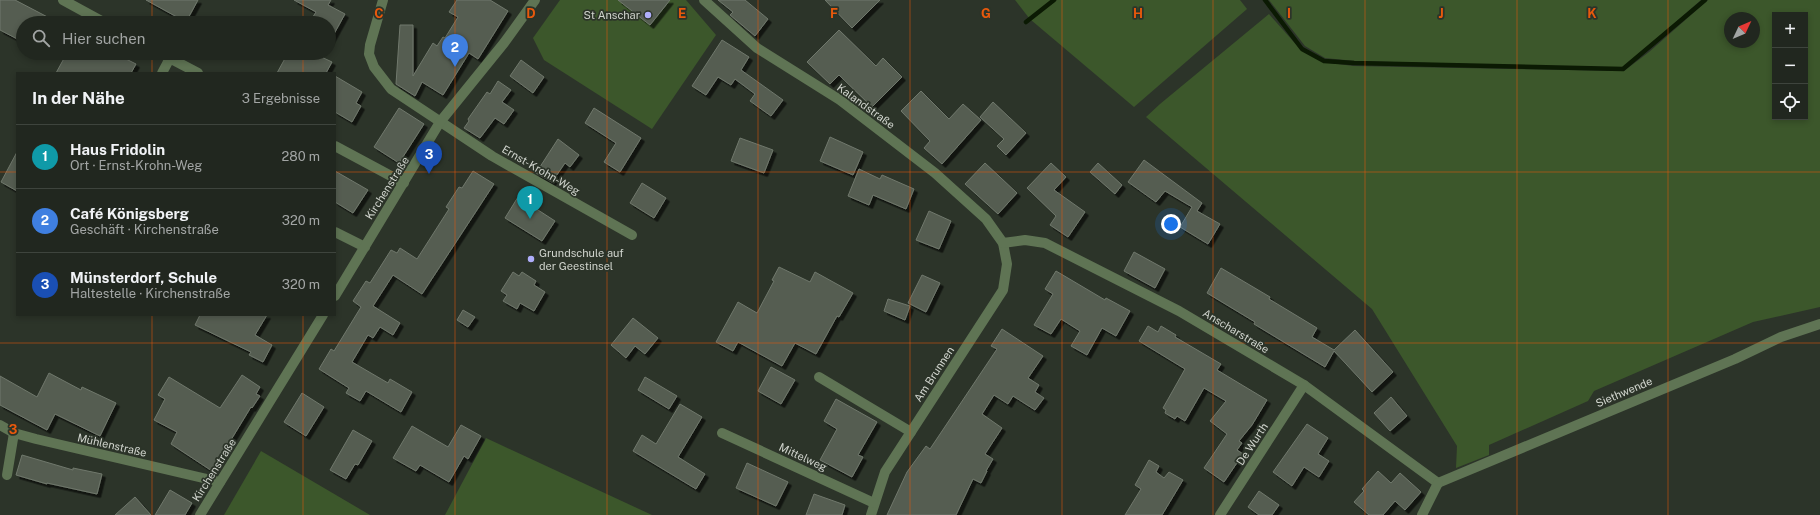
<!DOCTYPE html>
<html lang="de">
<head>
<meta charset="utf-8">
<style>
	:root { --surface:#21271f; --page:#292f28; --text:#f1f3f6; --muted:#a2a5a4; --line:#3e443d; --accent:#8c9099 }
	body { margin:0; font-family:"Public Sans",sans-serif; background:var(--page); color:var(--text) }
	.controls { position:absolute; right:12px; top:12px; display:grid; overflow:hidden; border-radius:0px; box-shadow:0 2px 6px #0003 }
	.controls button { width:36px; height:36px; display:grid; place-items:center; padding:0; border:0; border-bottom:1px solid var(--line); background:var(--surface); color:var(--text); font:20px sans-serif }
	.compass { position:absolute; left:1724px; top:12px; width:36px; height:36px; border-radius:50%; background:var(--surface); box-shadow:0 2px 6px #0003; rotate:46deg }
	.you { position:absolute; left:1171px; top:224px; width:14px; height:14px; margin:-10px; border:3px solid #fff; border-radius:50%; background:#1a73e8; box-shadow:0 0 0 6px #1a73e833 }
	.badge { display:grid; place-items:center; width:26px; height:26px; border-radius:50%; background:var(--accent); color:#fff; font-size:13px; font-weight:700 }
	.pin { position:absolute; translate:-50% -33px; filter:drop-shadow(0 1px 2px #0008) }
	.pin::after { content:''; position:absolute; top:21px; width:14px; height:12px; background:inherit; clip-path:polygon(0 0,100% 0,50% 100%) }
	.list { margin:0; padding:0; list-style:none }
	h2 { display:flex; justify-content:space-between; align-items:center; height:52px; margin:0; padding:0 16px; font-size:17px }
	h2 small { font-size:13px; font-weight:400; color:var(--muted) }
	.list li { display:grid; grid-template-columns:26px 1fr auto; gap:12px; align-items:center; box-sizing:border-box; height:64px; padding:0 16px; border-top:1px solid var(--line) }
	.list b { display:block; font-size:15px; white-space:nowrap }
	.list p { margin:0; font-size:13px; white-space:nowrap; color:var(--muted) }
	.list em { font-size:13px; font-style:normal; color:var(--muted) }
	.icon { flex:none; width:22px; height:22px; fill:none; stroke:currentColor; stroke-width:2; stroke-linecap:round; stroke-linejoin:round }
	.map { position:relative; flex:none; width:1820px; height:515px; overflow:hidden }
	.search { position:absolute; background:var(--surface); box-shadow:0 2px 6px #0003; left:16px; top:16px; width:320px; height:44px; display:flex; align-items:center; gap:10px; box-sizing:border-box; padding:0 14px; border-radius:22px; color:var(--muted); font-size:15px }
	.panel { position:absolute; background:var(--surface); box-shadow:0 2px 6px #0003; left:16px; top:72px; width:320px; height:244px; border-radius:0px }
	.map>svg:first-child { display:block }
	.green { fill:#3c572b; fill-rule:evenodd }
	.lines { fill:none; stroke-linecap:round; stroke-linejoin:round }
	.stream { stroke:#0b1a03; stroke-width:4.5 }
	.building { fill:#555d51; stroke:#70786c; filter:url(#shadow) }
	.minor { stroke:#5f7454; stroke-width:10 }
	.grid { fill:none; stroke:#e8590c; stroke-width:1; stroke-opacity:0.55 }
	.poi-dot { fill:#afaefa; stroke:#2c3429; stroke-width:1.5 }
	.labels { text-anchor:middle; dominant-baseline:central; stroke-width:3.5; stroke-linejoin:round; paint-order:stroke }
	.poi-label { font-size:11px; fill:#d0d4cd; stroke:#2c3429; text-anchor:end }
	.street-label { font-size:11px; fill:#d0d4cd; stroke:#2c3429 }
	.grid-label { font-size:13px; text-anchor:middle; font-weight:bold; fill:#e8590c; stroke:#2c3429; stroke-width:3.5; stroke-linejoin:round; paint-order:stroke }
</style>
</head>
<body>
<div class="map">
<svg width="1820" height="515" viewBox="0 0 1820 515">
	<defs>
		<filter id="shadow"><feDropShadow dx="3.5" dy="3.5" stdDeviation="0" flood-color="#0009"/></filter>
	</defs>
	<rect width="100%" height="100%" fill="#2c3429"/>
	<!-- green -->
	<g class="green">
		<path d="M560 0H686L716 35 652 129 544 60 533 38Z"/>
		<path d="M1015 0H1052L1029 18Z"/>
		<path d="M1057 0H1240L1247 9 1134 107 1031 20Z"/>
		<path d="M1269 0H1701L1623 68 1355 61 1325 58 1305 46Z"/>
		<path d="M1708 0H1820V307L1753 322 1594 391 1588 401 1489 445V455L1456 468 1457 446 1372 309 1146 117 1160 104 1269 14 1301 50 1323 62 1353 66 1624 71 1649 52ZM1775 15H1805V117H1775ZM1730 18H1754V42H1730Z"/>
		<path d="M486 438 652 515H445Z"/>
		<path d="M261 451 370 515H224Z"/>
	</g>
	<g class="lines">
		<!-- stream -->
		<g class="stream">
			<path d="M1265 0 1302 49 1324 61 1354 63 1623 69 1705 0"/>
			<path d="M1026 22 1054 0"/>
		</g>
	</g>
	<!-- building -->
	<g class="building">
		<path d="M0 0H15L59 23H23V42L0 30Z"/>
		<path d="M146 0H198L186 22Z"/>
		<path d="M294 0H331L328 5 345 14 329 43V23H309L316 12Z"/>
		<path d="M457 0H490L508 11 478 59 469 53 443 95 422 82 415 96 396 84 400 25H413V76L433 43 437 46 443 37 445 38 458 17 449 12Z"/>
		<path d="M618 0H670L650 25Z"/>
		<path d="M718 0H745L768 19 755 36 730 15 733 12Z"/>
		<path d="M825 0H880L852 28Z"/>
		<path d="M839 30 876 66 883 58 902 77 872 107 839 75 830 84 807 62Z"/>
		<path d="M722 40 749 57 741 70 783 100 771 116 750 101 755 94 735 79 731 85 718 77 706 95 692 86Z"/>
		<path d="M67 53H114L136 64 131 73H56Z"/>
		<path d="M288 53H303L312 58 315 54 332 62 326 73H277Z"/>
		<path d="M521 60 544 77 533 93 510 76Z"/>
		<path d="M335 76 362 92 356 103 361 106 352 122 335 112Z"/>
		<path d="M498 81 511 90 502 102 514 110 504 124 495 118 480 138 464 128 469 121 468 119 487 92 490 94Z"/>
		<path d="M921 91 949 119 963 104 981 120 942 164 924 148 930 141 901 111Z"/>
		<path d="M993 102 1026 133 1006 155 997 146 1004 139 980 117Z"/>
		<path d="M399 108 424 124 399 163 374 147Z"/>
		<path d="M594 108 641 138 620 172 604 162 616 143 585 123Z"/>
		<path d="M830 137 863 152 853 175 820 161Z"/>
		<path d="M740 138 773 150 764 173 731 161Z"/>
		<path d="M558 139 579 155 570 167 565 163 552 182 536 173Z"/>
		<path d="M17 152V191L1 182Z"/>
		<path d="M1144 160 1202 203 1197 211 1220 224 1208 244 1180 227 1192 207 1165 191 1156 202 1128 182Z"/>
		<path d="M985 163 1017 193 998 214 965 184Z"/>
		<path d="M1051 163 1066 177 1054 190 1085 212 1068 237 1050 225 1056 216 1027 188Z"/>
		<path d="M1098 163 1122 185 1115 194 1090 172Z"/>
		<path d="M859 169 880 179 882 175 914 189 906 209 873 195 869 205 848 196Z"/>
		<path d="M335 171 368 190 353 213 335 202Z"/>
		<path d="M473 171 494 184 422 294 393 275 373 306 400 323 393 335 380 327 373 338 368 335 352 362 388 383 390 379 412 392 401 412 366 391 360 401 346 393 349 388 319 369 331 349 334 351 361 307 353 301 366 281 370 283 391 250 397 253 400 248 417 259 449 209 446 207 459 187 462 188Z"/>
		<path d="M642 183 666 198 654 218 630 203Z"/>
		<path d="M518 197 555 221 542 241 505 218Z"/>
		<path d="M929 211 951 221 939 249 916 240Z"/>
		<path d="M1134 252 1165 269 1155 288 1124 271Z"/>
		<path d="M779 267 810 282 815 272 853 293 839 317 837 316 816 354 795 343 782 366 738 342 733 351 716 342 738 302 757 313 774 281 772 280Z"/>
		<path d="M1221 268 1270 297 1269 299 1317 328 1312 337 1334 350 1355 330 1393 372 1372 392 1334 351 1325 367 1254 324 1255 322 1207 293Z"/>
		<path d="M1056 271 1105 300 1106 298 1130 311 1116 336 1102 328 1087 355 1071 346 1080 331 1061 319 1051 334 1034 325 1053 294 1045 289Z"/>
		<path d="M513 272 519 276 522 272 536 281 534 285 545 292 534 311 520 303 517 309 503 301 507 295 501 291Z"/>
		<path d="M922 275 940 283 926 312 908 303Z"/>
		<path d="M888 299 910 306 905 320 884 311Z"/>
		<path d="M463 310 475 317 468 327 457 320Z"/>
		<path d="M200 315H267L255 335 272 345 263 362 249 355 251 352 195 325Z"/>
		<path d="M633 318 658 338 645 354 635 346 626 358 611 345Z"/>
		<path d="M1148 326 1158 332 1161 326 1176 335 1175 337 1221 364 1217 370 1267 400 1252 425 1239 441 1242 443 1237 450 1243 454 1224 482 1204 468 1227 434 1210 421 1226 401 1204 388 1185 421 1177 416 1175 419 1165 413 1166 410 1163 408 1185 369 1139 341Z"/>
		<path d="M1002 329 1043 356 1028 378 1039 385 1035 392 1044 398 1035 410 1013 396 1008 404 994 395 982 414 1002 428 985 454 993 459 986 471H987L981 483 973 479 956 515H887L907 472 926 446 930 449 997 349 991 346Z"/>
		<path d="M771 367 795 380 781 404 758 391Z"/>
		<path d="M49 373 81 390 82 387 116 403 100 436 55 414 47 430 0 405V376L37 397Z"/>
		<path d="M242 375 260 387 256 394 260 396 252 408 251 407 212 471 171 444 177 432 154 420 165 399 158 395 169 377 220 408Z"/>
		<path d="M645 377 677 396 669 409 638 390Z"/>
		<path d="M302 393 324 407 306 436 284 422Z"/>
		<path d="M1391 397 1407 416 1390 431 1374 413Z"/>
		<path d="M836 399 877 422 858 455 863 457 852 477 820 460 837 429 824 421Z"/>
		<path d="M680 404 702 417 678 457 705 474 696 489 633 451 642 435 656 444Z"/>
		<path d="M1307 424 1328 438 1318 454 1329 461 1319 477 1304 467 1292 486 1273 472Z"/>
		<path d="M461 425 481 436 468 459 464 456 449 482 420 465 416 471 393 458 412 426 448 447Z"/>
		<path d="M353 430 372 441 358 465 355 464 346 479 330 470Z"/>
		<path d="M22 455 73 470V468L102 474 97 494 47 483V484L16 475Z"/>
		<path d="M1149 460 1159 466 1156 472 1164 478 1169 472 1183 480 1162 515H1125L1141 489 1135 485Z"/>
		<path d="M747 463 788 482 776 506 736 488Z"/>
		<path d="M1378 471 1391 483 1400 473 1421 492 1405 510 1395 501 1383 515H1369L1354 502 1364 491 1362 489Z"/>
		<path d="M170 490 192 503 185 515H155Z"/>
		<path d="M1259 491 1279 505 1272 515H1259L1248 507Z"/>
		<path d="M814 494 845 505 842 515H806Z"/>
		<path d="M135 497 151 515H115Z"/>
	</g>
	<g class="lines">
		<!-- minor -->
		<g class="minor">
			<path d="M63 0 105 23"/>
			<path d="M383 0 370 45 369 54 374 67 391 89 492 156 632 235"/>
			<path d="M704 0 757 48 840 100 935 173 986 219 1003 243 1007 264 1003 290 885 472 871 515"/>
			<path d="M160 53 198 73"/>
			<path d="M162 73 170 58"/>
			<path d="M335 146 404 183"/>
			<path d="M335 232 365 247"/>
			<path d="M1003 243 1025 240 1045 243 1179 311 1304 385 1438 483"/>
			<path d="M335 296 440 122 504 43 535 0"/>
			<path d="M819 377 911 432"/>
			<path d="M0 425 14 433 36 439 220 482"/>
			<path d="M722 433 874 503"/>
			<path d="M7 475 14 433"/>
			<path d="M1438 483 1735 359 1781 337 1820 324"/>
			<path d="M200 515 323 315"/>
			<path d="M1220 515 1304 385"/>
			<path d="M1422 515 1438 483"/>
		</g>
	</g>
	<!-- grid -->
	<path class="grid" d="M152 0V23M303 0V23M455 0V515M607 0V515M758 0V515M910 0V515M1062 0V515M1213 0V515M1365 0V515M1517 0V515M1668 0V515M152 53V73M303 53V73M0 172H17M335 172H1820M152 315V515M303 315V515M0 343H1820"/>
	<!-- markers -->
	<g class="poi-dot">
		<circle cx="648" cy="15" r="4"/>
		<circle cx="531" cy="259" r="4"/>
	</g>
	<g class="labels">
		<!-- poi labels -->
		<g class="poi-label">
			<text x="640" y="15">St Anschar</text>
			<text x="539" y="253" text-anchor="start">Grundschule auf<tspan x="539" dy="13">der Geestinsel</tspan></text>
		</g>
		<!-- street labels -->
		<g class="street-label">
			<text transform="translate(866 106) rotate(36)">Kalandstraße</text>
			<text transform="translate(541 170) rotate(30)">Ernst-Krohn-Weg</text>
			<text transform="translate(387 188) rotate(-58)">Kirchenstraße</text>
			<text transform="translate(1236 331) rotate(31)">Anscharstraße</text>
			<text transform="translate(934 374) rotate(-57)">Am Brunnen</text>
			<text transform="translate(1624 392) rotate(-23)">Siethwende</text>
			<text transform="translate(1252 444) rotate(-57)">De Wurth</text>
			<text transform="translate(112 445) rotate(13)">Mühlenstraße</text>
			<text transform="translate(803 457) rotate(25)">Mittelweg</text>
			<text transform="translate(214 470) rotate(-58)">Kirchenstraße</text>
		</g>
	</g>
	<g class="grid-label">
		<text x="379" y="18">C</text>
		<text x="531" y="18">D</text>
		<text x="682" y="18">E</text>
		<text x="834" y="18">F</text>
		<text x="986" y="18">G</text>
		<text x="1138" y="18">H</text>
		<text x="1289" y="18">I</text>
		<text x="1441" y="18">J</text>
		<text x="1592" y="18">K</text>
		<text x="13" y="434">3</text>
	</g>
</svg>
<div class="controls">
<button>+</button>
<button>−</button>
<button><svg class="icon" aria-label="locate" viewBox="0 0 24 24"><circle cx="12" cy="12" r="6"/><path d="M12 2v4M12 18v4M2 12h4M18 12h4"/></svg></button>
</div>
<svg class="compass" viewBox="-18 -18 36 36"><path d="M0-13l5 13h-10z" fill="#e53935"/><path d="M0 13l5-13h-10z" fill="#a2a5a4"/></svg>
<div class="you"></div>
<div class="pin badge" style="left:530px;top:219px;background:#0f9aa8">1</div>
<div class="pin badge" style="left:455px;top:67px;background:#3f7fe0">2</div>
<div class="pin badge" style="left:429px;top:174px;background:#1a4fb4">3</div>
<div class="search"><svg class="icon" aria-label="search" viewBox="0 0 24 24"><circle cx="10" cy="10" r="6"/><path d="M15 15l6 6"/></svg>Hier suchen</div>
<section class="panel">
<h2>In der Nähe<small>3 Ergebnisse</small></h2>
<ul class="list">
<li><span class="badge" style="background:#0f9aa8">1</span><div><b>Haus Fridolin</b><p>Ort · Ernst-Krohn-Weg</p></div><em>280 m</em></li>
<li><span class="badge" style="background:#3f7fe0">2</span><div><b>Café Königsberg</b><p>Geschäft · Kirchenstraße</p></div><em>320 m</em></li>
<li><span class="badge" style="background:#1a4fb4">3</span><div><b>Münsterdorf, Schule</b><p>Haltestelle · Kirchenstraße</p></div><em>320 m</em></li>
</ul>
</section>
</div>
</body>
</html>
